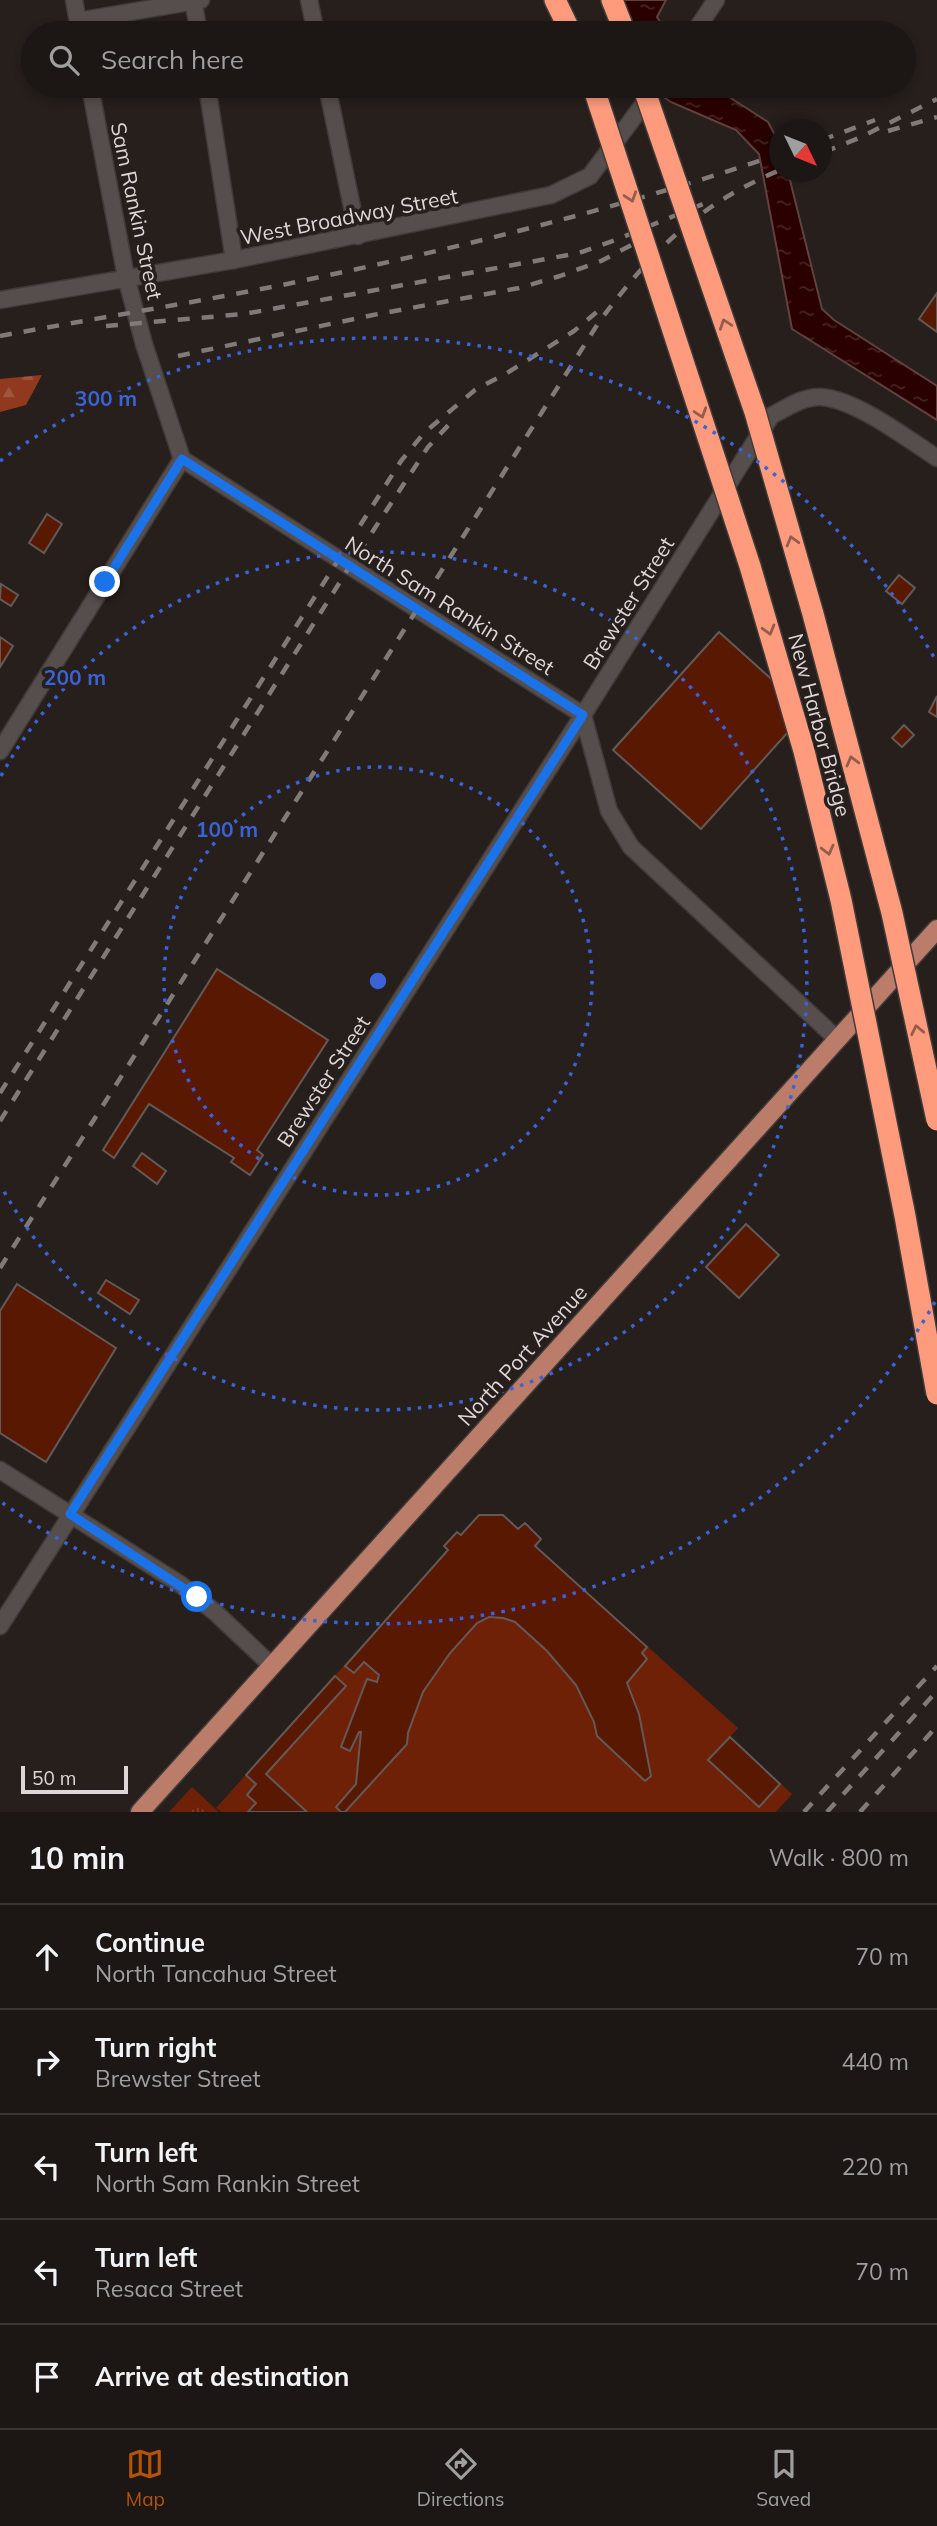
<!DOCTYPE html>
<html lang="en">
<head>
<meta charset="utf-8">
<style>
	:root { --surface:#1c1715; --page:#25201e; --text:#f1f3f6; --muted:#a09fa0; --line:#3a3634; --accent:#b45309 }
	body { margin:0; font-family:Mulish,sans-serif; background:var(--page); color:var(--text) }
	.compass { position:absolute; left:769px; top:119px; width:63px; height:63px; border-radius:50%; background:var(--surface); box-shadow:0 4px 10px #0003; rotate:133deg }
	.scale { position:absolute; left:21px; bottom:18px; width:107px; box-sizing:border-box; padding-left:7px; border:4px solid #ddd8d7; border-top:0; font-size:19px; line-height:24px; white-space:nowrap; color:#ddd8d7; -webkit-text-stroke:5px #261f1c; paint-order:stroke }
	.stop { position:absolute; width:21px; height:21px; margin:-16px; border:5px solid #1a73e8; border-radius:50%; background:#fff }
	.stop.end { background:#1a73e8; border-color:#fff; box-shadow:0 2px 7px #0008 }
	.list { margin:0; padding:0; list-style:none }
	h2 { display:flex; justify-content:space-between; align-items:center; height:91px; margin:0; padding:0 28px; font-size:30px }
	h2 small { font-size:23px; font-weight:400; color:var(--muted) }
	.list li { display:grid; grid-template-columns:46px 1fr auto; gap:21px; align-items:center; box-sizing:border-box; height:105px; padding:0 28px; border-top:2px solid var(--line) }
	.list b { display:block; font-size:26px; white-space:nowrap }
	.list p { margin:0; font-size:23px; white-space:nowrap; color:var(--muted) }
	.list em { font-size:23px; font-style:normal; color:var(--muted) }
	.icon { flex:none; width:38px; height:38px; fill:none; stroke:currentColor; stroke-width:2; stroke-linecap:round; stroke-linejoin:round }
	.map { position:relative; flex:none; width:937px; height:1812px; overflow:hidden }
	.search { position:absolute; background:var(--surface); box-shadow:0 4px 10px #0003; left:21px; right:21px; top:21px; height:77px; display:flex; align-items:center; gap:18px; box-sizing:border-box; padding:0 24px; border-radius:38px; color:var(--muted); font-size:26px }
	.sheet { height:616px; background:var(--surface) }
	nav { display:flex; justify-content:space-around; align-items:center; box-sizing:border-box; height:98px; border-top:2px solid var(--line); background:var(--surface); font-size:19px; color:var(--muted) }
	nav a { display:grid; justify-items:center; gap:4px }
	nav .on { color:var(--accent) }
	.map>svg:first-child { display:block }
	.forest { fill:url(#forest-firs) }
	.park { fill:url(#park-tufts) }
	.garden { fill:#6e2106 }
	.water { fill:url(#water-ripples); stroke:#604140; stroke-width:2 }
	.building { fill:#591802; stroke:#635a58; stroke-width:2 }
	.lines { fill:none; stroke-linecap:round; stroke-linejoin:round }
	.minor-casing { stroke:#403b39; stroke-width:19 }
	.major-casing { stroke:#403b39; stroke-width:21 }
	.highway-casing { stroke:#403b39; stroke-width:24 }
	.minor { stroke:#564e4c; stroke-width:16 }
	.major { stroke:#bb7c69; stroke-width:18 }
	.highway { stroke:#fe9b7d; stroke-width:21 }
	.rail { stroke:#807a78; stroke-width:4.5; stroke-dasharray:12 12; stroke-linecap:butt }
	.highway-bridge-casing { stroke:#403b39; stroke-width:24; stroke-linecap:butt }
	.highway-bridge { stroke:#fe9b7d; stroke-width:21 }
	.oneway { stroke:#925d4c }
	.route { stroke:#1a73e8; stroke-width:9 }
	.ring { fill:none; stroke:#3a63d8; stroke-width:3.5; stroke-dasharray:3.5 7 }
	.labels { text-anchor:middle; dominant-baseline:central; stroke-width:7; stroke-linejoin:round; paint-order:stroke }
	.street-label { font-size:21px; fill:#ddd8d7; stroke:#261f1c }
	.centre { fill:#3a63d8; stroke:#261f1c; stroke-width:3.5 }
	.ring-label { font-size:21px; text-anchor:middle; font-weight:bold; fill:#3a63d8; stroke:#261f1c; stroke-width:7; stroke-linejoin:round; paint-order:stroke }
</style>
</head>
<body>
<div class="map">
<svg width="937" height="1812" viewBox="0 0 937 1812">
	<defs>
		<pattern id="forest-firs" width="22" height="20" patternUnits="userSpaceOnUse" patternTransform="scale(1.75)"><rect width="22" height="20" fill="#91391e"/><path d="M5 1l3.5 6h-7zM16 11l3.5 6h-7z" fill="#a0553e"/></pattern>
		<pattern id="park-tufts" width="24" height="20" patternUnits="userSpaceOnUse" patternTransform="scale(1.75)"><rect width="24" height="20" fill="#6e2106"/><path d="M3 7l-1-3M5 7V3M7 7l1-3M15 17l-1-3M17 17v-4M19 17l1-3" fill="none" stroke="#82402a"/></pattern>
		<pattern id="water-ripples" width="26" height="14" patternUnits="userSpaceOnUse" patternTransform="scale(1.75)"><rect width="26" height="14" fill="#2a0000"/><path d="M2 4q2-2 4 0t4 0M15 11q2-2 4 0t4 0" fill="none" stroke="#482424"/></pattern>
	</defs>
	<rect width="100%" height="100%" fill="#261f1c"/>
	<!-- forest -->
	<path class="forest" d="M42 375 26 405 0 412V379Z"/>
	<!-- park -->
	<path class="park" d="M192 1787 219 1812H169Z"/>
	<!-- garden -->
	<path class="garden" d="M479 1515H503L518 1528 525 1523 541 1539 536 1546 738 1728 730 1737 792 1794 776 1812H221L216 1808 448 1550 444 1546 457 1532 462 1535Z"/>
	<!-- water -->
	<g class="water">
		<path d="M604 0H666L657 17 667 33H617Z"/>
		<path d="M648 86H712L768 122 779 143 780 172H788L822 309 834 320 937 386V420L792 329 759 154 736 130 671 102Z"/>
	</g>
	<!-- building -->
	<g class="building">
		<path d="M937 293V332L919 319Z"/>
		<path d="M47 514 62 524 44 553 29 543Z"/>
		<path d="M899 575 915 588 902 604 886 591Z"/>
		<path d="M1 584 18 595 11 606 0 599Z"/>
		<path d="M719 632 807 711 701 829 613 750Z"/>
		<path d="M0 637 13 646 0 667Z"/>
		<path d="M937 696V717L929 712Z"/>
		<path d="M904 725 914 735 902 747 892 738Z"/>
		<path d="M217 969 328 1040 257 1150 263 1155 250 1175 231 1162 234 1158 149 1104 114 1158 103 1150Z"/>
		<path d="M142 1153 166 1171 157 1184 133 1166Z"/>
		<path d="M746 1224 779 1255 739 1298 706 1267Z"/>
		<path d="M106 1280 139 1300 130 1314 98 1293Z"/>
		<path d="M17 1284 116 1348 46 1462 0 1433V1311Z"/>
		<path d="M479 1515H503L518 1529 525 1523 541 1539 535 1546 647 1647 642 1653 647 1659 627 1683 639 1714 651 1776 645 1781 597 1736 594 1722 576 1685 547 1651 515 1622 503 1618 489 1617 477 1623 450 1653 423 1692 408 1733 407 1744 345 1812H341L336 1807 356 1784 361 1732H359L350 1751 341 1747 367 1679 377 1682 379 1675 364 1662 354 1673 345 1666 448 1550 444 1546 457 1532 461 1535Z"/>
		<path d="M335 1676 346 1686 266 1774 307 1812H248L256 1803 247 1795 256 1784 246 1775Z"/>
		<path d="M730 1737 780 1784 759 1807 708 1760Z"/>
	</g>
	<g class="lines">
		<defs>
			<g id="minor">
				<path d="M74 0 80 33"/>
				<path d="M193 0 199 33"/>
				<path d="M309 0 316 33"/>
				<path d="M78 21 201 0"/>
				<path d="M694 33 716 0"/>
				<path d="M90 86 126 277 144 344 182 459 583 715 609 811 631 847 837 1039"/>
				<path d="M207 86 234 260"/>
				<path d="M327 86 358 236"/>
				<path d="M0 300 234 260 551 195 590 176 657 86"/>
				<path d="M0 751 182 459"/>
				<path d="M0 1470 180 1584 216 1613 272 1666"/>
				<path d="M0 1626 583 715 771 416C786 408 804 396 821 397 857 400 906 438 937 458"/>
			</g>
			<path id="major" d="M140 1812 937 929"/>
			<g id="highway">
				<path d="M555 0 571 33"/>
				<path d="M612 0 625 33"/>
			</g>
		</defs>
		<!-- minor casing -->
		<use href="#minor" class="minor-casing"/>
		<!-- major casing -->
		<use href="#major" class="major-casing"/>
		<!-- highway casing -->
		<use href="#highway" class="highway-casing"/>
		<!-- minor -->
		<use href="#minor" class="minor"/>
		<!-- major -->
		<use href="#major" class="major"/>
		<!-- highway -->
		<use href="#highway" class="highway"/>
		<!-- rail -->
		<g class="rail">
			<path d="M888 131 937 117"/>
			<path d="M822 140 875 120"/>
			<path d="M824 152 859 138 937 99"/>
			<path d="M106 326 244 314 579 253 618 239 703 204"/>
			<path d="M0 336C92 319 185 304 277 286 447 251 615 210 780 154"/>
			<path d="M178 356 373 315 519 288 560 276 601 261 643 239"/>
			<path d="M0 1093 401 461 424 433 475 390 507 373 574 331 605 305"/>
			<path d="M0 1121 350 566 428 447 456 417"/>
			<path d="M0 1268 599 322C652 251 697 205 780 170"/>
			<path d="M804 1812 937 1666"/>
			<path d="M827 1812 937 1691"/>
			<path d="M860 1812 937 1726"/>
		</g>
		<defs>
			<g id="highway-bridge">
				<path d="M593 86 750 566 804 751 841 900 905 1216 937 1394"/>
				<path d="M643 86 755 412 813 614 892 913 937 1120"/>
			</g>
		</defs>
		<!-- highway-bridge casing -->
		<use href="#highway-bridge" class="highway-bridge-casing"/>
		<!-- highway-bridge -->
		<use href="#highway-bridge" class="highway-bridge"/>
	</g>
	<!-- one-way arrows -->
	<defs><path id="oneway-chevron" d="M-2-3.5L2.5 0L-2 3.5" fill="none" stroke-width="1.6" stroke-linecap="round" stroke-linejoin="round" transform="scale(1.75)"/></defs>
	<g class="oneway">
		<use href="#oneway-chevron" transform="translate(631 197) rotate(72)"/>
		<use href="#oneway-chevron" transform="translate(725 324) rotate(-109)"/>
		<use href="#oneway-chevron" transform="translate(701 413) rotate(72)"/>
		<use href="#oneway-chevron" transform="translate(792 541) rotate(-106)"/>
		<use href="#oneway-chevron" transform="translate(769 630) rotate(74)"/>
		<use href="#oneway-chevron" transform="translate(852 761) rotate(-105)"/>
		<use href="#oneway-chevron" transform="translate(828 850) rotate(76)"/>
		<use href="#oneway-chevron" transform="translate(917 1030) rotate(-102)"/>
	</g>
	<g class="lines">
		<!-- route -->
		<path class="route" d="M105 582 182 459 583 715 70 1514 197 1597"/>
	</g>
	<!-- distance rings -->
	<g class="ring">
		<circle cx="378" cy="981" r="214"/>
		<path d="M1 776A429 429 0 1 1 1 1186"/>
		<path d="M935 1302A643 643 0 0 1 0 1501M0 461A643 643 0 0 1 935 659"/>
	</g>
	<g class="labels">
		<!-- street labels -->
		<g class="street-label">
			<text transform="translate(137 211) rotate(78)">Sam Rankin Street</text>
			<text transform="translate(349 216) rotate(-11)">West Broadway Street</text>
			<text transform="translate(628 603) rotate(-58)">Brewster Street</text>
			<text transform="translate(450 605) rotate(32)">North Sam Rankin Street</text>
			<text transform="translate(820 725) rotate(75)">New Harbor Bridge</text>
			<text transform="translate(323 1081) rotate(-57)">Brewster Street</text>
			<text transform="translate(522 1355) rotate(-48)">North Port Avenue</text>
		</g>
	</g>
	<circle cx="378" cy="981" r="10" class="centre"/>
	<g class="ring-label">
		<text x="106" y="406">300 m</text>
		<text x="75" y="685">200 m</text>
		<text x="227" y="837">100 m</text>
	</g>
</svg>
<svg class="compass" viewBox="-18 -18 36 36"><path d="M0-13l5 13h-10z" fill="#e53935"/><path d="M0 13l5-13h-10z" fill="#a09fa0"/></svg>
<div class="scale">50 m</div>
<div class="stop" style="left:197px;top:1597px"></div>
<div class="stop end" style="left:105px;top:582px"></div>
<div class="search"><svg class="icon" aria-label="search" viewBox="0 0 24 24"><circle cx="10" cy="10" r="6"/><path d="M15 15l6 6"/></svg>Search here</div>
</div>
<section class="sheet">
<h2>10 min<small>Walk · 800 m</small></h2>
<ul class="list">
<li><svg class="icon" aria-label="ahead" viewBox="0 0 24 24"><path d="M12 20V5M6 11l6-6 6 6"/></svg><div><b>Continue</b><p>North Tancahua Street</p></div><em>70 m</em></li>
<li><svg class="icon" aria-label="right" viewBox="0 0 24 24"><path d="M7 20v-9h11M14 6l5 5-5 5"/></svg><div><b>Turn right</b><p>Brewster Street</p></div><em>440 m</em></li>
<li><svg class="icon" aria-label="left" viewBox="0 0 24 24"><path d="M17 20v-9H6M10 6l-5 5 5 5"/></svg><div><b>Turn left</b><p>North Sam Rankin Street</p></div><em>220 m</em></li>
<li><svg class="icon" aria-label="left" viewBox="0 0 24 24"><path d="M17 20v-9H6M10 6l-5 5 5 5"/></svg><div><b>Turn left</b><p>Resaca Street</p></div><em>70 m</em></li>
<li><svg class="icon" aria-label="arrive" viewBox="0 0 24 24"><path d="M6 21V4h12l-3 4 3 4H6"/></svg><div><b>Arrive at destination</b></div></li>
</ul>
</section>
<nav>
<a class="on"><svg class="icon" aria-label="map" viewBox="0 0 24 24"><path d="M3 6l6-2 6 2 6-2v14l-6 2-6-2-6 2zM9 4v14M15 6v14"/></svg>Map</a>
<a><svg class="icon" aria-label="directions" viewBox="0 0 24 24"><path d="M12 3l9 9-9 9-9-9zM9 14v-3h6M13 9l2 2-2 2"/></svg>Directions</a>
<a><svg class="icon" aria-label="saved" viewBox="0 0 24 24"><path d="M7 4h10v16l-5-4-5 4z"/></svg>Saved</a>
</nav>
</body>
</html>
